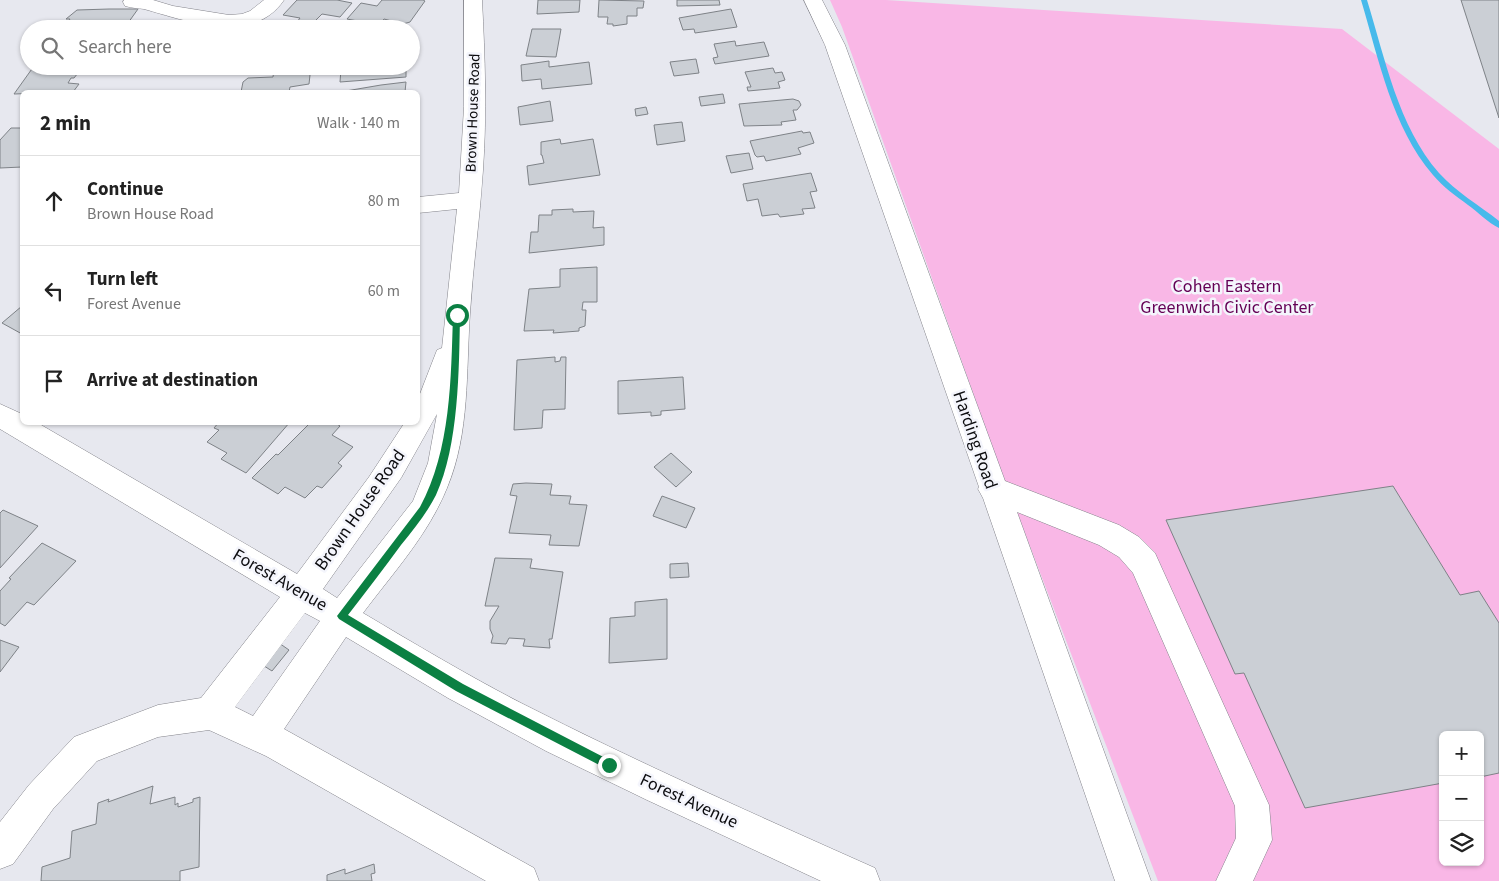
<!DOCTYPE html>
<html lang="en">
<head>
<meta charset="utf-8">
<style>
	:root { --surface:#fff; --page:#f6f6f6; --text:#222; --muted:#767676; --line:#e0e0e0 }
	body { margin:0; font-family:"Source Sans 3",sans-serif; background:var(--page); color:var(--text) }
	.controls { position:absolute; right:15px; bottom:15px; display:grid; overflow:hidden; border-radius:8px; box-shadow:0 1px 4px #0004 }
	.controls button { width:45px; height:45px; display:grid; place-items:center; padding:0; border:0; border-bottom:1px solid var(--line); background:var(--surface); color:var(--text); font:25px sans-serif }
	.stop { position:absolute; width:15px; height:15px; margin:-11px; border:4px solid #0b8043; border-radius:50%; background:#fff }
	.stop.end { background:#0b8043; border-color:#fff; box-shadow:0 1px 5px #0008 }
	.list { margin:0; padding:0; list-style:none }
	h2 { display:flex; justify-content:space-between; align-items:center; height:65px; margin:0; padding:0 20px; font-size:21px }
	h2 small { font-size:16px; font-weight:400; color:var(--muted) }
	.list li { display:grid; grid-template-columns:32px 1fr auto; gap:15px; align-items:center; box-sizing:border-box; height:90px; padding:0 20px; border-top:1px solid var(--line) }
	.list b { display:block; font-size:19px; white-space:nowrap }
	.list p { margin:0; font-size:16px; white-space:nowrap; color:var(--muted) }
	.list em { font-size:16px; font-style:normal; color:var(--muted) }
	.icon { flex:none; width:28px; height:28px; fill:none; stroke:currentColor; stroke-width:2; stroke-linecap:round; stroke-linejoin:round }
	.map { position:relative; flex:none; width:1499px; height:881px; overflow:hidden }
	.search { position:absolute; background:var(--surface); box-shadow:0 1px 4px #0004; left:20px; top:20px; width:400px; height:55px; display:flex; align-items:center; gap:12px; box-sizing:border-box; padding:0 18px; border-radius:28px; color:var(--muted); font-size:19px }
	.panel { position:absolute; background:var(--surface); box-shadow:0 1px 4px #0004; left:20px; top:90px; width:400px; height:335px; border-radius:8px }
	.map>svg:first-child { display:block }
	.green { fill:#f9b7e6; fill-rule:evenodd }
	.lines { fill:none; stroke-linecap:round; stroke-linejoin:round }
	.stream { fill:#47baeb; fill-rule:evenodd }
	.building { fill:#cbcfd5; stroke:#7e8287 }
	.minor-casing { stroke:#83838a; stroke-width:1 }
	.minor { fill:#fff; fill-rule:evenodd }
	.route { fill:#0b8043 }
	.labels { text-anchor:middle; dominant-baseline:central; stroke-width:5; stroke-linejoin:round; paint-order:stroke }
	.far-street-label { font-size:15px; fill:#0b0b0e; stroke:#f4f5fc }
	.park-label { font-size:18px; fill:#640055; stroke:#f4f5fc }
	.street-label { font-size:18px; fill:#0b0b0e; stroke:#f4f5fc }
</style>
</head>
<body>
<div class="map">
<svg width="1499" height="881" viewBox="0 0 1499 881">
	<rect width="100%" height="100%" fill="#e7e8ef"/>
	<!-- green -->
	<path class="green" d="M830 0H886L1342 29 1499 149V881H1158L997 460 842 27ZM1443 735H1480V862H1443Z"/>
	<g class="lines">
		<!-- stream -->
		<path class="stream" d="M1361 0H1367C1385 58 1398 126 1439 173 1456 192 1479 205 1499 221V228C1488 223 1478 212 1468 205 1456 196 1443 187 1433 175 1392 127 1379 60 1361 0Z"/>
	</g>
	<!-- building -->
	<g class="building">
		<path d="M297 0H337L352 3 340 17 322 14 312 24 297 22 300 18 283 15Z"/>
		<path d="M382 0H423L425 1 410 22 403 24 384 19 379 25 347 19 361 3 377 6Z"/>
		<path d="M538 0H580L579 12 537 14Z"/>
		<path d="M599 0 644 1 643 8H637V16H627V24L613 26V24H607L608 17H598Z"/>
		<path d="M677 0H719L720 5 677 6Z"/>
		<path d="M1461 0H1499V118Z"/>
		<path d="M109 9H138L128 23H122L118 29H72L77 22H68L70 19H66L77 10Z"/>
		<path d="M731 9 737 27 695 33 694 29 683 30 679 18Z"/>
		<path d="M532 29H561L556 57 526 56Z"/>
		<path d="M735 41 736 46 764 42 769 56 715 64 713 58 718 57 714 44Z"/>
		<path d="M696 59 699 73 674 76 670 62Z"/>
		<path d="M549 61V67L589 62 592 84 542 89 541 79 522 81 521 65Z"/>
		<path d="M34 66H80L79 68H82L74 78H71L68 83 79 84 73 92 14 94Z"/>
		<path d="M301 66H311L309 84 290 87 289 92H241L243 82 248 78 273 77 274 69Z"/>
		<path d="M351 66H406V77L340 82 341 69Z"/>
		<path d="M773 68 775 73 782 72 785 80 778 82 780 88 748 91 747 87H751L745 72Z"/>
		<path d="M406 82 405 92H340L381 85Z"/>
		<path d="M723 94 725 103 701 106 699 97Z"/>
		<path d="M793 99 799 101 801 105 797 110H793L796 120 781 122 782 125 744 126 739 104Z"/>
		<path d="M550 101 553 121 520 125 518 107Z"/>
		<path d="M646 107 648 114 636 116 635 109Z"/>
		<path d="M682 122 685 141 657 145 654 125Z"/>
		<path d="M11 128H22V167L0 168V140Z"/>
		<path d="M802 131 803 133 810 132 814 143 798 148 801 154 792 156 766 161 764 156 757 157 755 155 750 141Z"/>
		<path d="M560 139 561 144 593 139 600 175 529 185 527 166 544 163 542 155H541V142Z"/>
		<path d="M749 153 753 169 731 173 726 156Z"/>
		<path d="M811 173 817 191 810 192 815 208 802 209 804 214 780 217 778 214 762 216 758 199 747 201 743 184Z"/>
		<path d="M573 209V212L594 211 593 228 604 227V245L529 253 531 232H538L539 215H552V210Z"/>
		<path d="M597 267V302H583L582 310H586L585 326 579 328V331L553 333 554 330 524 331 529 289 560 287V269Z"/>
		<path d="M22 306V334L2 323Z"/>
		<path d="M555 357V362L560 361 561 357H566L565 409 543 410 542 428 514 430 517 360Z"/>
		<path d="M683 377 685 409 661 411V415L651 416V412L618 414V381Z"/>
		<path d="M219 422H290L246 473 221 459 227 453 207 442 219 430 214 428Z"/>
		<path d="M311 422H334L340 426 332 435 353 447 338 463 342 466 322 488 317 486 305 498 285 487 278 494 252 478 276 454 278 455Z"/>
		<path d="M671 453 692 472 676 487 654 467Z"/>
		<path d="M526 483 552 484 550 495 571 496 569 504 587 505 579 546 549 545 551 535 509 533 517 496 510 495 513 484Z"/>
		<path d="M1393 486 1460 595 1479 591 1499 623V773L1480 777V735H1443V783L1305 808 1244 673 1235 674 1166 520Z"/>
		<path d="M662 496 695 508 686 528 653 516Z"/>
		<path d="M3 510 38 526 0 568V513Z"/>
		<path d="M42 543 76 561 34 605 27 602 5 626 0 623V591L11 579 9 578Z"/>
		<path d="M495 558 532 559 530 568 563 572 552 639H549L550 648 523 646 525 639 509 638 506 644 491 643 493 636 490 629V621L499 606H485Z"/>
		<path d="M688 563 689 577 670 578V564Z"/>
		<path d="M667 599V659L609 663 610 618 635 616V602Z"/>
		<path d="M0 640 19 647 0 672Z"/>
		<path d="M279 643 289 650 272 671 261 664Z"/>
		<path d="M153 786 150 804 175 797V805L178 803V807L193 802V799L200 797 199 867 180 871V881H41L42 867 70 858 72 831 96 824 98 803 109 799 108 802Z"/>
		<path d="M374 864 375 873 371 874 372 881H327V875L345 869V874Z"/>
	</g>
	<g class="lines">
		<defs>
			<g id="minor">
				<path d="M124 0H153L173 6 229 15 242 14 250 11 264 0H284C253 46 187 21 144 9 138 8 132 8 125 6L123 2Z"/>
				<path d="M464 0H482C485 57 487 113 483 170 480 218 473 265 470 313 466 371 470 433 447 488 428 535 393 573 363 613 415 644 467 675 521 703 637 762 756 815 875 868L880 881H821L647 800 546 751 448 698 346 637 284 729 534 868 539 881H486L266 756 209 730 158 737 97 761 53 809 13 864 0 869V822L29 785 74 737 158 705 201 698 280 597 0 429V404L22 414V422H36L297 574 369 477 405 422H418V399L437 350 442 348 457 209 418 213V197L459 193 464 107ZM437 414 428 463 413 501 337 598 323 589 401 478ZM305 613 320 621 253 716 235 707Z"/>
				<path d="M804 0H822L845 45 1005 481 1119 525 1139 537 1155 553 1269 805 1272 840 1253 881H1216L1236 838 1235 806 1133 573 1119 557 1099 545 1017 512 1151 881H1115L983 498 978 489 979 487 825 45Z"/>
			</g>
		</defs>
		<!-- minor casing -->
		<use href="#minor" class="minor-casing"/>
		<!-- minor -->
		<use href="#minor" class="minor"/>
	</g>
	<!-- route -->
	<path class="route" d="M457 312 460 315C459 369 459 445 436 495 427 513 414 529 401 545 384 568 366 592 348 615L463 684 613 762 614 765 609 770 456 691 339 619 337 616 420 507C451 450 451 378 453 315Z"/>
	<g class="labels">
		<!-- far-street labels -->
		<g class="far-street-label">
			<text transform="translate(473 113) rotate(-88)">Brown House Road</text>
		</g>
		<!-- park labels -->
		<g class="park-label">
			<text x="1227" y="286">Cohen Eastern<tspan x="1227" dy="21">Greenwich Civic Center</tspan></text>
		</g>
		<!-- street labels -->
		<g class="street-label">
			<text transform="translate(975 440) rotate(71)">Harding Road</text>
			<text transform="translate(360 510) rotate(-55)">Brown House Road</text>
			<text transform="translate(280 580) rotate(30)">Forest Avenue</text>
			<text transform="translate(689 801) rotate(25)">Forest Avenue</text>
		</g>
	</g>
</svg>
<div class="controls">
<button>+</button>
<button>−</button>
<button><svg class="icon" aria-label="layers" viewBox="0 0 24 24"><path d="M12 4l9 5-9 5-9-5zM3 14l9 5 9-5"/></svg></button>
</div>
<div class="stop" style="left:457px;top:315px"></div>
<div class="stop end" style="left:609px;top:765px"></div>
<div class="search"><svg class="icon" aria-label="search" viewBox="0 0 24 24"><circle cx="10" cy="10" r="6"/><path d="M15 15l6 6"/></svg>Search here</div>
<section class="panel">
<h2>2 min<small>Walk · 140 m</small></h2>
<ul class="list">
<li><svg class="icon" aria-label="ahead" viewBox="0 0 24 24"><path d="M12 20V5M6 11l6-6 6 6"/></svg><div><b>Continue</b><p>Brown House Road</p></div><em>80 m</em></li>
<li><svg class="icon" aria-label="left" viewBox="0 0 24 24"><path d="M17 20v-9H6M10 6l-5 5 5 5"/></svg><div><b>Turn left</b><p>Forest Avenue</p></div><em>60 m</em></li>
<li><svg class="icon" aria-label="arrive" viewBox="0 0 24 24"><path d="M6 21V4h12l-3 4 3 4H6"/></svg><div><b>Arrive at destination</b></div></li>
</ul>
</section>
</div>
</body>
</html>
